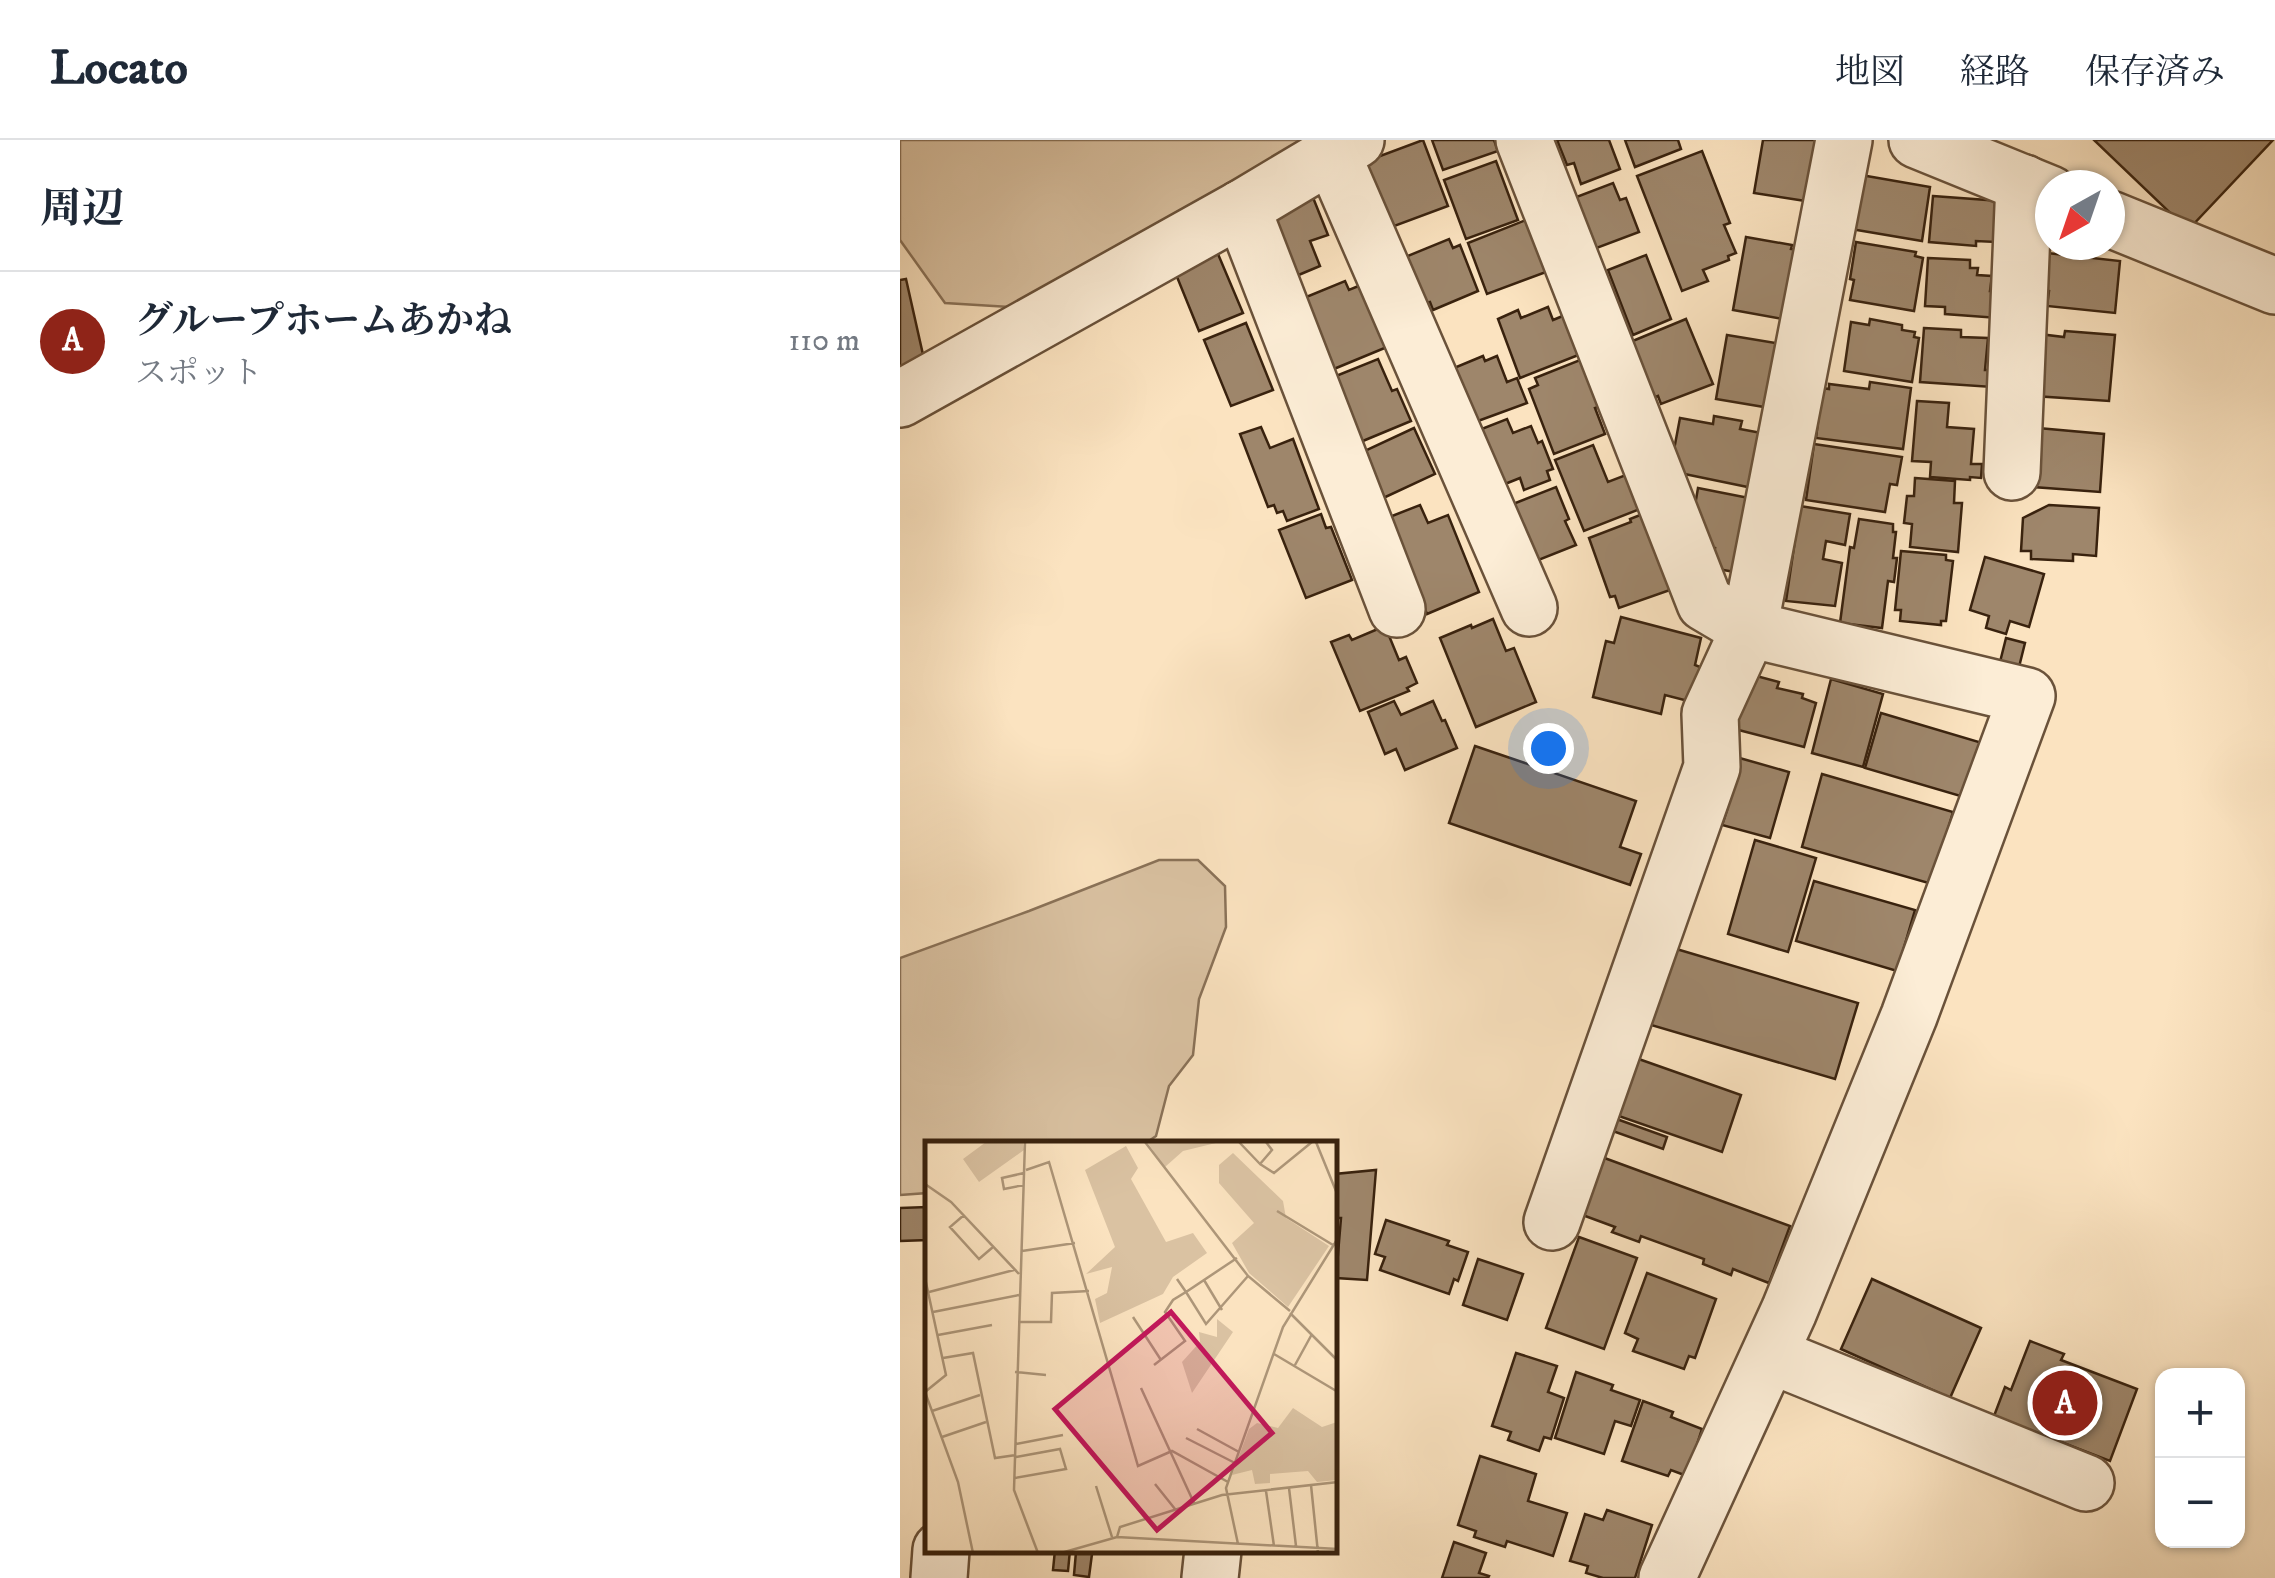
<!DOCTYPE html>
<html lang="ja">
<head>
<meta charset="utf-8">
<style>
	:root { --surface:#fff; --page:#f2f2f3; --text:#1f2937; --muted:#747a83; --line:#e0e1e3; --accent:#8f2418 }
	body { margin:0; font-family:"IM FELL DW Pica","Noto Serif JP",serif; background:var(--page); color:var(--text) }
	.controls { position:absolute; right:30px; bottom:30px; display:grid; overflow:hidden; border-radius:20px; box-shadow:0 2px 8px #0004 }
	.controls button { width:90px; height:90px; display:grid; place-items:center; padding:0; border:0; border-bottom:2px solid var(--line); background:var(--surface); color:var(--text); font:50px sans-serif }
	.compass { position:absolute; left:1135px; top:30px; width:90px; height:90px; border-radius:50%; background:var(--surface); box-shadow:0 2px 8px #0004; rotate:220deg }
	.you { position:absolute; left:648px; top:608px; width:35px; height:35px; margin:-25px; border:8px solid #fff; border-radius:50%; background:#1a73e8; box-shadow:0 0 0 15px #1a73e833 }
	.badge { display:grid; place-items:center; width:65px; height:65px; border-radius:50%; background:var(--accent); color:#fff; font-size:32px; font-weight:700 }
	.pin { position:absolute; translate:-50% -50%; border:5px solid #fff; box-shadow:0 2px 10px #0006 }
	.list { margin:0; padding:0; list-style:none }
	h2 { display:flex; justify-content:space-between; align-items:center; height:130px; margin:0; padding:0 40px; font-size:42px }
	h2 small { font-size:32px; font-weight:400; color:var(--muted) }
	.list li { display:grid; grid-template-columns:65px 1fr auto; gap:30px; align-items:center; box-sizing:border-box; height:140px; padding:0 40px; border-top:2px solid var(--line) }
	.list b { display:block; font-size:38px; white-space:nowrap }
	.list p { margin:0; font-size:32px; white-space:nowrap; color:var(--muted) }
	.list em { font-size:32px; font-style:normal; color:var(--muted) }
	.map { position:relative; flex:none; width:1375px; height:1438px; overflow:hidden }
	header { display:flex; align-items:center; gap:60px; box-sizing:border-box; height:140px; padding:0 50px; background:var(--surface); border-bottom:2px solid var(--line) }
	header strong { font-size:48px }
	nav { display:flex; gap:55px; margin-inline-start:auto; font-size:35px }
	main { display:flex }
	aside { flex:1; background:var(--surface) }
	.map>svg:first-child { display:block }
	.green { fill:#dac2a2; stroke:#8a7258; stroke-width:2.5 }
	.building { fill:#9e866b; stroke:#39220e; stroke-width:2.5 }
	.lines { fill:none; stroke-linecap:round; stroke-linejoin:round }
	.minor-casing { stroke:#6a523a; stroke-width:60 }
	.minor { stroke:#fcedd6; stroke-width:55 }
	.inset-road { fill:none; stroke:#ad9679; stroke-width:2.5 }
	.view { fill:#c2185b; fill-opacity:0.15; stroke:#c2185b; stroke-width:5 }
	.inset-edge { fill:none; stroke:#39220e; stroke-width:5 }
</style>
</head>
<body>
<header>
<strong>Locato</strong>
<nav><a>地図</a><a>経路</a><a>保存済み</a></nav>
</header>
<main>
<aside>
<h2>周辺<small></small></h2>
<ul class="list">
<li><span class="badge">A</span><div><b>グループホームあかね</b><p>スポット</p></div><em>110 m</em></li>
</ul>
</aside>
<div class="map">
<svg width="1375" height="1438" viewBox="0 0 1375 1438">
	<rect width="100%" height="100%" fill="#fbe3c0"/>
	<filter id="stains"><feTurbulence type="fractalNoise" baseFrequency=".002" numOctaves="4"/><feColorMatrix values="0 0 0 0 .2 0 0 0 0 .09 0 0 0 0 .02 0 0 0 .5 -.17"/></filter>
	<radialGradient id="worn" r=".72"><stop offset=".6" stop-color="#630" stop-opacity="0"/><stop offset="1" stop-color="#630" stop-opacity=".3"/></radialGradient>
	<!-- green -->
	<g class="green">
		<path d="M0 0H429L140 169 45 163 0 100Z"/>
		<path d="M259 720H298L325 746 326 787 299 859 293 915 269 946 256 996 246 1003H28L27 1053 0 1055V818L129 771Z"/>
	</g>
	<!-- building -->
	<g class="building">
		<path d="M523 0 548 66 489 88 464 22Z"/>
		<path d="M532 0H594L598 11 543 30Z"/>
		<path d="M657 0H709L720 29 681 44 674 23 667 25Z"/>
		<path d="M725 0H778L781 9 735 27Z"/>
		<path d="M863 0H922L912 62 854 53Z"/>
		<path d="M1194 0H1373L1288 90Z"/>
		<path d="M802 11 830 83 824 85 836 113 828 116 829 120 803 130 808 141 782 151 737 36Z"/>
		<path d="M596 21 618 80 566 99 544 40Z"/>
		<path d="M961 35 1030 47 1022 101 945 88Z"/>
		<path d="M713 43 720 60 726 58 739 92 686 112 666 61Z"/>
		<path d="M408 45 428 95 410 101 420 126 389 139 361 71Z"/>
		<path d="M1033 56 1100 61 1096 102 1076 101V106L1029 102Z"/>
		<path d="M626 80 646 132 587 154 568 103Z"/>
		<path d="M846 97 892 105 891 109 898 110 894 181 833 170Z"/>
		<path d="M549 99 553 108 560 105 578 151 533 170 530 162 523 164 498 120Z"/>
		<path d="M956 102 1016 112 1015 116 1023 118 1014 171 950 160 954 140 950 139Z"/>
		<path d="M1147 113 1220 121 1215 173 1147 166 1149 151 1143 150Z"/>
		<path d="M318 114 343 173 299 191 275 132Z"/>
		<path d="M746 115 771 179 733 195 708 130Z"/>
		<path d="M1028 118 1070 120V128H1078L1077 135 1092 136 1090 151H1100L1098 178 1045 174V167L1025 166Z"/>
		<path d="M6 139 26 228 0 238V140Z"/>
		<path d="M445 141 449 150 461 145 487 207 429 231 399 160Z"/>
		<path d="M648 167 653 180 670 173 686 212 620 238 598 179 618 170 621 178Z"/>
		<path d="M786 179 813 244 761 264 758 256 746 261 723 205Z"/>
		<path d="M970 179 1002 185V190L1015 192 1014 197 1019 198 1012 242 944 231 951 182 969 185Z"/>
		<path d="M346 183 373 250 331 266 304 200Z"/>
		<path d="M1024 188 1061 190V197L1088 198 1085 230H1093L1092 247 1020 242Z"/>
		<path d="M1165 191 1215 195 1209 261 1134 256 1139 194 1164 197Z"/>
		<path d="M827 195 881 204 870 268 816 259Z"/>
		<path d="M583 216 585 221 597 216 607 242 617 238 627 263 567 285 554 228Z"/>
		<path d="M685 218 704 265 695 268 705 294 654 314 629 249 638 245 635 238Z"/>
		<path d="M478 219 492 251 497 249 511 281 458 303 431 238Z"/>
		<path d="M970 242 1011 248 1003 309 916 298 922 248 929 249V244L969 249Z"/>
		<path d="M1017 261 1049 263 1047 287 1074 289 1071 324H1082L1081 338 1070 337V340L1030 337 1031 322 1012 321Z"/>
		<path d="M814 276 842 281 840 289 872 295 862 350 770 331 780 278 813 284Z"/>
		<path d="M607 279 613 293 631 286 638 303 642 301 653 329 647 331 650 340 624 350 620 338 595 348 574 292Z"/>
		<path d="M361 287 370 308 393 299 419 369 387 381 383 371 377 373 374 365 368 367 340 294Z"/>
		<path d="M514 288 535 334 479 360 458 314Z"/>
		<path d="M1138 288 1204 294 1200 352 1133 347Z"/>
		<path d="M914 304 1002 317 997 345 990 344 985 372 906 360Z"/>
		<path d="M693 305 708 342 731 333 745 367 684 391 655 320Z"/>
		<path d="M1015 338 1055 341 1054 363H1062L1058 412 1010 407 1012 384 1004 383 1007 356H1014Z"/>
		<path d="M656 347 669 379 665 381 676 405 636 421 608 366Z"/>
		<path d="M798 348 859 360 846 434 812 428 815 408 801 406 792 383Z"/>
		<path d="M520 365 528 383 548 375 579 452 527 474 487 378Z"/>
		<path d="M1149 365 1199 368 1196 416 1173 414V421L1131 419V411H1121L1123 378Z"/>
		<path d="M900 366 950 374 945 405 926 401 923 419 942 423 935 466 886 461Z"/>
		<path d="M748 372 771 435 765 437 770 450 719 468 715 456 710 457 689 398 731 382 730 379Z"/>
		<path d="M421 374 426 388 431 387 452 440 406 458 379 390Z"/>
		<path d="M959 379 993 384V392H996L993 418H997L994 442 988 441 982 488 940 483 950 407 954 408Z"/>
		<path d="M1001 411 1046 415V420L1053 421 1046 481H1041V485L1000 481 1001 470H995Z"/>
		<path d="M1085 417 1144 434 1129 487 1110 481 1106 494 1086 488 1089 476 1070 470Z"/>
		<path d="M721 477 801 498 795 525 800 527 792 562 765 555 761 574 693 557 706 501 714 503Z"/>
		<path d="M593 479 606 511 614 508 636 562 576 587 540 498 571 485 572 488Z"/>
		<path d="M485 486 499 520 506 517 517 543 507 548 509 551 460 571 431 502 449 495 452 500Z"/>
		<path d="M1106 498 1125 503 1118 531 1099 526Z"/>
		<path d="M845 533 879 542 877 548 903 554 902 558 916 563 904 607 831 588Z"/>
		<path d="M931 539 983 554 963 627 912 613Z"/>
		<path d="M494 561 501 575 533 561 542 581 545 580 557 608 505 630 496 609 485 614 468 572Z"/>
		<path d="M981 573 1089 605 1074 660 965 628Z"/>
		<path d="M575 606 736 661 720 707 741 714 730 745 549 683Z"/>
		<path d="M836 617 889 632 870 698 822 685 827 670 821 668Z"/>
		<path d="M922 634 1053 672 1032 744 902 707Z"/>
		<path d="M855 700 916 718 888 812 828 794Z"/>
		<path d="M914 741 1015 770 997 831 896 801Z"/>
		<path d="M773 808 958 863 935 939 751 885Z"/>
		<path d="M733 917 841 955 822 1012 713 974Z"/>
		<path d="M711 977 767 997 763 1009 707 989Z"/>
		<path d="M699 1016 890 1086 869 1143 833 1129 831 1135 803 1124 804 1119 741 1096 739 1102 712 1092 715 1087 677 1073Z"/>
		<path d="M476 1030 467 1140 436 1138 441 1078H435V1034Z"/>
		<path d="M27 1067 28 1100 0 1101V1068Z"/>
		<path d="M486 1080 549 1101 547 1105 568 1112 558 1141 554 1139 549 1154 480 1130 485 1117 475 1114Z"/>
		<path d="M679 1097 737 1118 704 1209 646 1188Z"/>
		<path d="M578 1119 623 1134 607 1180 563 1165Z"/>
		<path d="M747 1133 816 1159 795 1218 789 1216 784 1229 733 1211 738 1199 725 1193Z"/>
		<path d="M972 1139 1081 1188 1050 1258 941 1209Z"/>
		<path d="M1130 1201 1164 1214 1161 1220 1237 1249 1210 1321 1094 1276 1105 1247 1111 1250Z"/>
		<path d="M616 1213 657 1226 648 1252 664 1258 651 1299 644 1297 639 1311 608 1300 611 1292 592 1286Z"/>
		<path d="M676 1232 713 1245 711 1250 740 1260 731 1286 715 1281 704 1314 655 1298Z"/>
		<path d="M743 1261 773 1272 771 1277 802 1289 787 1336 771 1330 768 1336 722 1321Z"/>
		<path d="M580 1316 636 1334 628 1361 667 1373 653 1416 607 1401 605 1407 574 1397 576 1391 558 1385Z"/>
		<path d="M707 1370 752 1385 735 1438H703L686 1433 688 1426 670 1421 685 1374 703 1380Z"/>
		<path d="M554 1402 586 1413 579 1433 589 1436 588 1438H542Z"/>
		<path d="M155 1410H170L168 1431 153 1430Z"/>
		<path d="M176 1412 192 1414 189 1437 174 1435Z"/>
	</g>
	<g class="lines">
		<defs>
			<g id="minor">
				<path d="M624 0 805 463 849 489 1127 556 1009 876 889 1171 767 1438"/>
				<path d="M1017 0 1150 54"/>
				<path d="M432 14 629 468"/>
				<path d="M342 68 497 469"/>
				<path d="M1210 79 1375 146"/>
				<path d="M0 259 342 68 456 0"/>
				<path d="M1112 332 1124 43"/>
				<path d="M652 1082 812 627 810 574 849 489 944 0"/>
				<path d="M870 1215 1186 1343"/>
				<path d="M39 1438 41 1410"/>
				<path d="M310 1438 313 1410"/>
			</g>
		</defs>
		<!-- minor casing -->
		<use href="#minor" class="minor-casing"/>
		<!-- minor -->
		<use href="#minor" class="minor"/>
	</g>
	<!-- overview -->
	<g transform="translate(25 1001)">
		<rect width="412" height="412" fill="#fbe3c0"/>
		<path d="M61 1H98L99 9 54 41 38 18ZM222 1H295L258 10 240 26ZM201 5 213 27 206 38 241 101 268 92 282 112 248 136 238 153 175 182 170 158 182 152 187 126 161 133 190 106 160 29ZM308 12 358 60 361 77 404 105 363 166 324 132 307 102 329 82 294 42V24ZM292 178 308 191 267 252 257 221 275 201 274 191 292 196ZM368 267 397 286 412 281V339L392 341 383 330 345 333V342L330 343 327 329 307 334 324 288 332 282 353 287Z" fill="#dac2a2"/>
		<path class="inset-road" d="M100 1 89 349 113 412M220 1 323 135 365 170M314 1 335 23 347 9 341 1M391 1 413 55M335 23 349 32 387 1M101 29 124 21 213 325 247 310 303 341M99 32 77 37 79 48 99 44M0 43 26 61 94 133M352 70 408 104M39 74 25 86 54 118 68 106M97 110 150 102M0 137 21 234 0 251 33 341 48 412M252 138 261 151 312 117M279 139 297 169M4 151 89 129M8 171 94 154M365 172 413 220M208 176 236 219M93 181H126L127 152 164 150M13 194 67 184M349 213 413 251M18 217 48 212 70 317 91 314M229 224 260 200 240 171 248 159 261 151 281 183 323 135M370 224 387 193M90 231 121 234M216 247 269 362M7 270 55 254M272 288 314 311M17 296 61 281M261 297 310 322M91 303 138 294M90 337 141 328 135 308 91 316M230 343 250 368M386 344 393 412M171 345 187 396M364 347 371 405M341 350 349 405M192 396 195 386 297 354 413 341M313 403 301 347 358 186 413 97M136 412 192 396 413 408"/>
		<path class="view" d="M246 171 347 292 232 389 130 268Z"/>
		<rect width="412" height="412" class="inset-edge"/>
	</g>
	<rect width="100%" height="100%" filter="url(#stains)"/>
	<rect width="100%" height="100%" fill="url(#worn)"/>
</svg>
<div class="controls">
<button>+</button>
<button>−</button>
</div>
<svg class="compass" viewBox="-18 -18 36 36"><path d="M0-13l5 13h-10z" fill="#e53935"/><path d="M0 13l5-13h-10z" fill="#747a83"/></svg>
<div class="you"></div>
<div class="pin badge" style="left:1165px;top:1263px">A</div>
</div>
</main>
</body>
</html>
